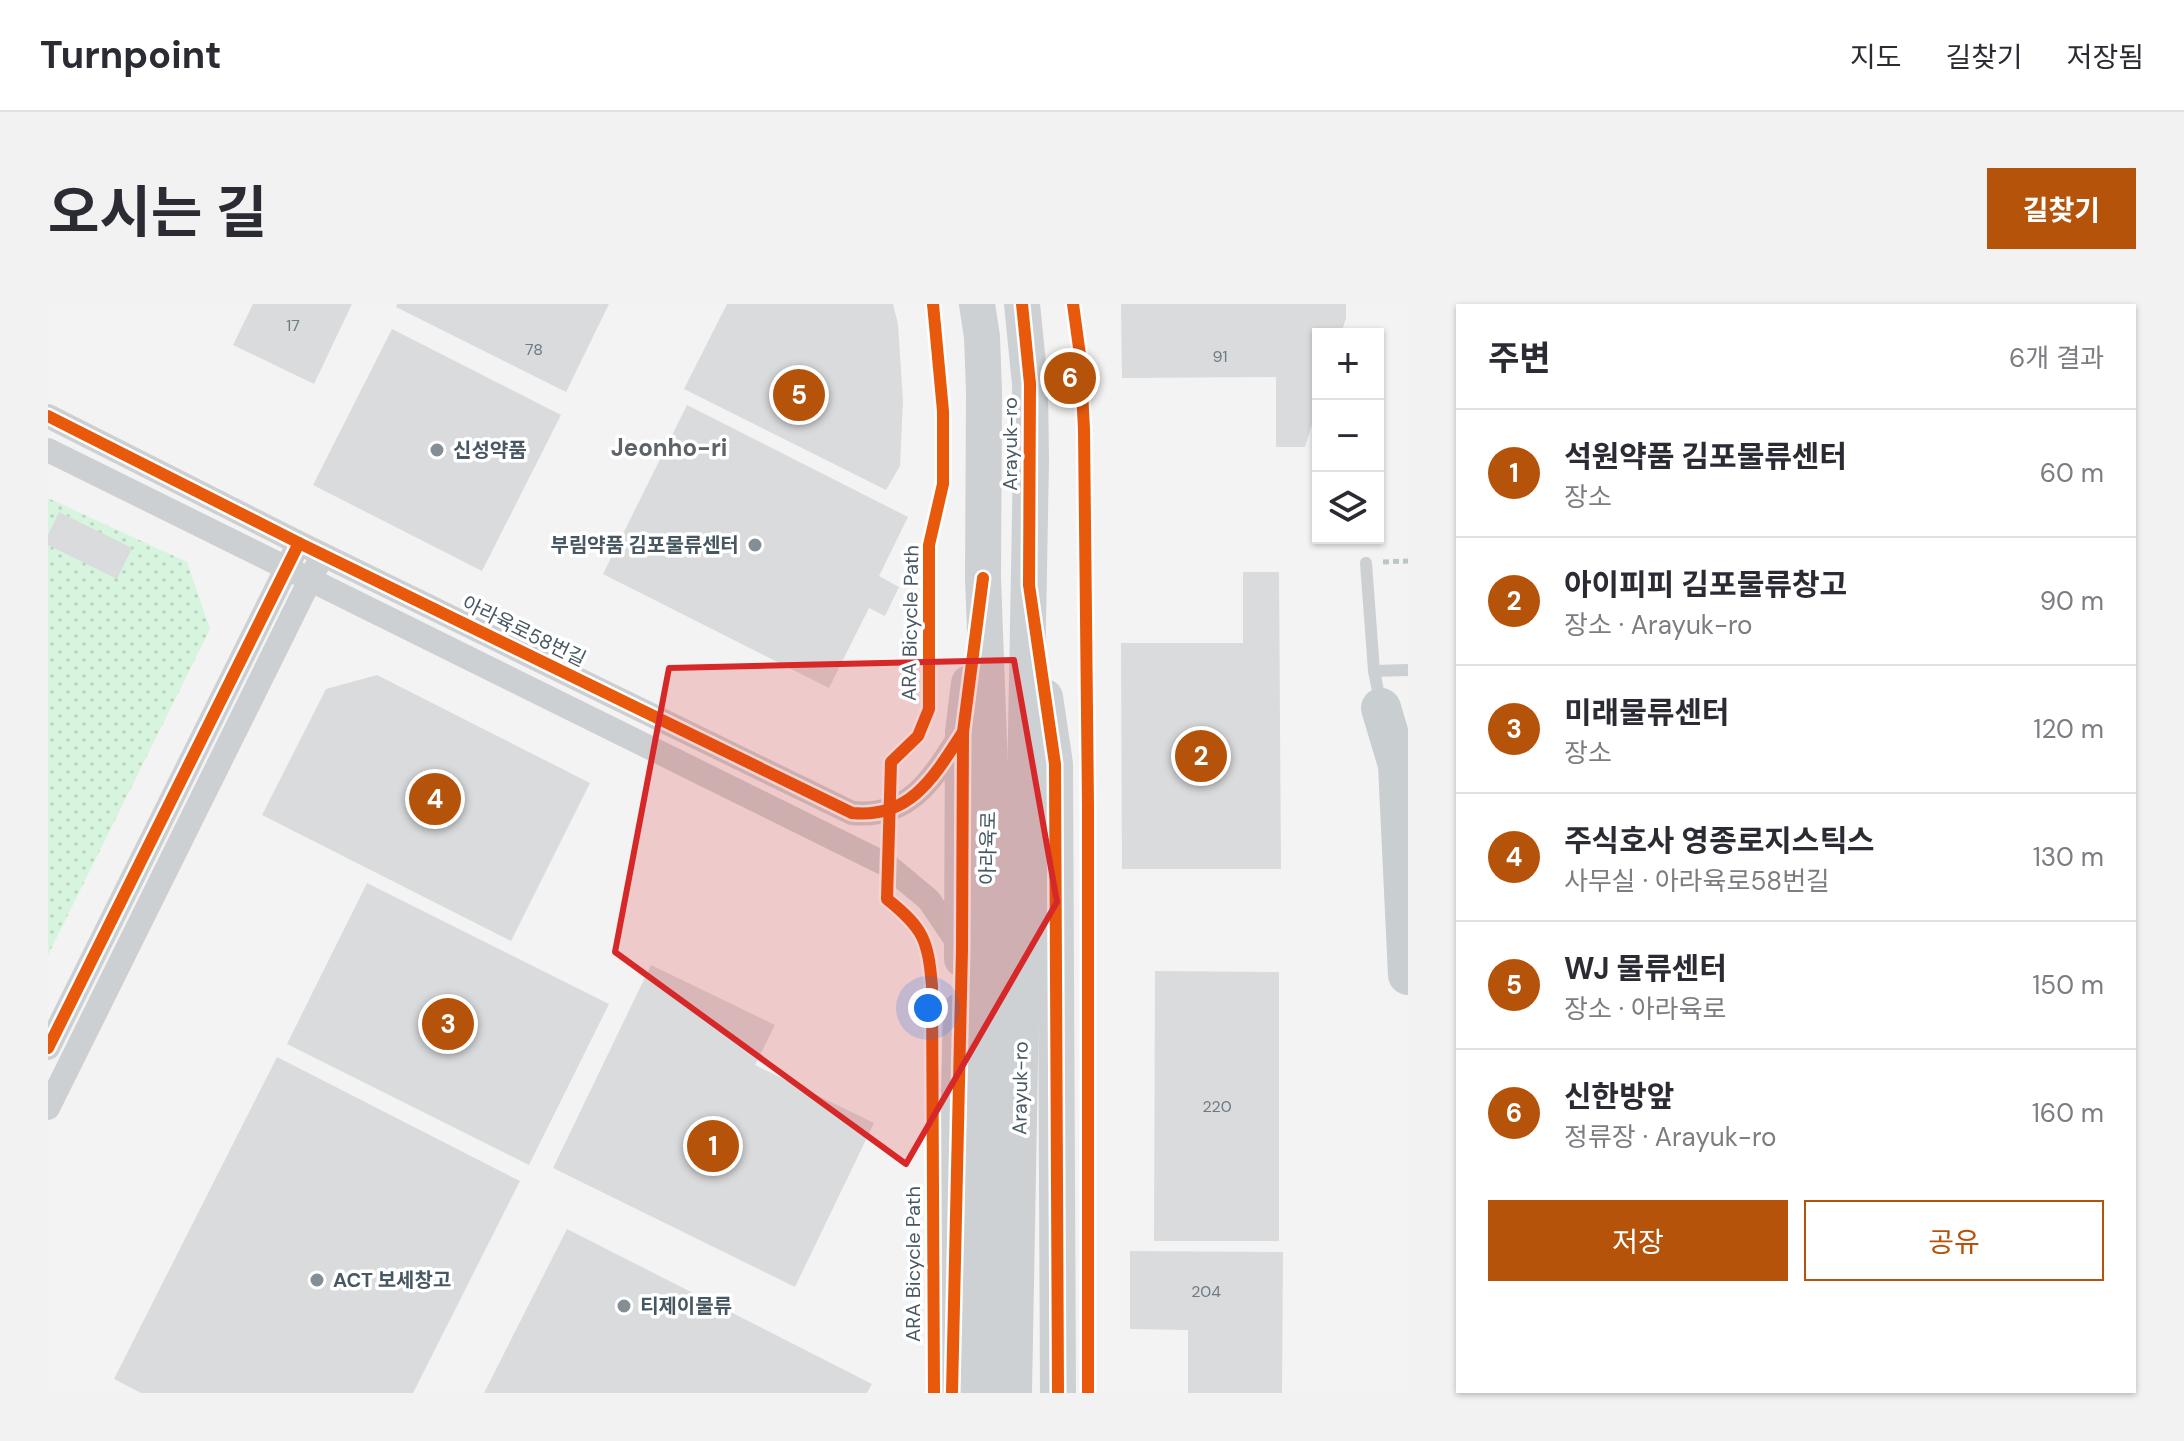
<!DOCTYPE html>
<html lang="ko">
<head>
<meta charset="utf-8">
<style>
	:root { --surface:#fff; --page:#f2f2f3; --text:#2b2b33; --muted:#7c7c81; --line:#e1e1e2; --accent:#b45309 }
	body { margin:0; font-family:"DM Sans","Noto Sans KR",sans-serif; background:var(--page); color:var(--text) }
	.controls { position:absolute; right:24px; top:24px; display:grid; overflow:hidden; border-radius:0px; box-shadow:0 2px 6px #0004 }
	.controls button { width:72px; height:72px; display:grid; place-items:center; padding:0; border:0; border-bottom:2px solid var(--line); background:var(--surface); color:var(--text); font:40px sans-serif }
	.you { position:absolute; left:880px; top:704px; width:28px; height:28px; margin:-20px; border:6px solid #fff; border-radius:50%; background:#1a73e8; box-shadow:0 0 0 12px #1a73e833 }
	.badge { display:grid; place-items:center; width:52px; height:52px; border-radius:50%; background:var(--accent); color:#fff; font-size:26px; font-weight:700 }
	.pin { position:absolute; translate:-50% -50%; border:4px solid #fff; box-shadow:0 2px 8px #0006 }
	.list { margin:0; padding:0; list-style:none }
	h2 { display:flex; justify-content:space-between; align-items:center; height:104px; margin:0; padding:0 32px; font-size:34px }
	h2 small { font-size:26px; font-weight:400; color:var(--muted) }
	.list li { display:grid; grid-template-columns:52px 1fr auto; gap:24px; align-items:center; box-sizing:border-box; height:128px; padding:0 32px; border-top:2px solid var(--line) }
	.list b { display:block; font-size:30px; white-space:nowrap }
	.list p { margin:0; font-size:26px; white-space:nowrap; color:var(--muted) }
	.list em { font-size:26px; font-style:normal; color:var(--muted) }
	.actions { display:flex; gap:16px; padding:24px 32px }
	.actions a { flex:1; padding:18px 0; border:2px solid var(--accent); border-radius:0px; text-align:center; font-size:28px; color:var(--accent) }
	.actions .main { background:var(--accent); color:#fff }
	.icon { flex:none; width:44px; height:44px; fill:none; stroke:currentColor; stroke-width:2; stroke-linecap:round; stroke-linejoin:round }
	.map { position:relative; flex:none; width:1360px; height:1089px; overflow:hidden; border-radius:0px }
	header { display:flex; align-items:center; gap:48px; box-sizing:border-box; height:112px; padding:0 40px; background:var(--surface); border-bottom:2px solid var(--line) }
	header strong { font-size:38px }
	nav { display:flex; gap:44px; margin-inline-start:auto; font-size:28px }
	.intro { display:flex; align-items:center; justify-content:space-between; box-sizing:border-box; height:192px; padding:0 48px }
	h1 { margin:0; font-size:56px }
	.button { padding:20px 36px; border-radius:0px; background:var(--accent); color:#fff; font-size:28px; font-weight:700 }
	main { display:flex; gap:48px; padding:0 48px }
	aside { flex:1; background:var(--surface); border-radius:0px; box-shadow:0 2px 6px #0004 }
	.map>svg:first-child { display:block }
	.grass { fill:url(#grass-dots) }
	.building { fill:#dadbdc }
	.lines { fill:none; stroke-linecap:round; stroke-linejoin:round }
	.path { stroke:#bac8c3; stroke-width:5; stroke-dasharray:6 4; stroke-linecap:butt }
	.lane { stroke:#cdd0d2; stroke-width:12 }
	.street { stroke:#cdd0d2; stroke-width:24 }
	.secondary { stroke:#cdd1d4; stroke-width:36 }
	.primary { stroke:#c9ced1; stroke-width:40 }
	.cycleway-casing { stroke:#fff; stroke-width:17 }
	.cycleway { stroke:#e8590c; stroke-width:12 }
	.marked { fill:#d62828; fill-opacity:0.2; stroke:#d62828; stroke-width:6; stroke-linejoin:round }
	.poi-dot { fill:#848e95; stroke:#fff; stroke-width:3 }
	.labels { text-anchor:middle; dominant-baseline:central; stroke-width:7; stroke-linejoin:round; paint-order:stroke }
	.number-label { font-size:16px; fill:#6e7a82 }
	.street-label { font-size:20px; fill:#485862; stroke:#fff }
	.poi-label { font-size:20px; font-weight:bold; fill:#485862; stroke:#fff; text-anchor:start }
	.quarter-label { font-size:24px; font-weight:bold; fill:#5e6368; stroke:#fff }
</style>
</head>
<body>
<header>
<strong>Turnpoint</strong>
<nav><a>지도</a><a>길찾기</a><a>저장됨</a></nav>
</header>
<div class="intro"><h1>오시는 길</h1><a class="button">길찾기</a></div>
<main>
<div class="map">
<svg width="1360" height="1089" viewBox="0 0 1360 1089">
	<defs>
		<pattern id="grass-dots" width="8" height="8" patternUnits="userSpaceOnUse" patternTransform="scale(2)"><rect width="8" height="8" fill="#d7f4df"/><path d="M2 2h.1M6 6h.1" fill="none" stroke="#bad3c2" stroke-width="1.8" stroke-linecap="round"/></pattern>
	</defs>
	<rect width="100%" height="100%" fill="#f4f3f3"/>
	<!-- grass -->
	<path class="grass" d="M0 194 139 258 162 325 0 651Z"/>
	<!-- building -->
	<g class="building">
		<path d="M205 0H304L266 80 185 41Z"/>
		<path d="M349 0H561L518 88 348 3Z"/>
		<path d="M679 0H845L850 20 855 97 852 162 838 186 636 85Z"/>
		<path d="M1073 0H1298V14L1293 30H1270V101L1257 143H1228V73L1074 74Z"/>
		<path d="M344 25 513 111 434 267 265 181Z"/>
		<path d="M639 101 860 213 831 272 851 283 837 312 821 304 781 384 555 270Z"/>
		<path d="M11 208 84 244 69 275 0 241V231Z"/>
		<path d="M1195 268H1231L1233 565H1074L1073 339H1195Z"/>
		<path d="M329 371 542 479 463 637 214 511 278 385Z"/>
		<path d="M319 579 561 700 481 861 239 740Z"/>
		<path d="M603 661 727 721 707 761 826 819 747 983 505 864Z"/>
		<path d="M1107 667 1231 668V937H1106Z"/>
		<path d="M229 753 472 877 365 1089H93L66 1075Z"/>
		<path d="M519 925 824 1080 819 1089H436Z"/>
		<path d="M1082 947 1235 948 1234 1089H1140V1026L1082 1025Z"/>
	</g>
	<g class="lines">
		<!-- path -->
		<path class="path" d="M1335 258 1360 257"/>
		<!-- lane -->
		<g class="lane">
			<path d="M1318 259 1326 367 1333 401"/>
			<path d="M1326 367 1360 366"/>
		</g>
		<!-- street -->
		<g class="street">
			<path d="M0 112 251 239 804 509C862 515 886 473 913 430"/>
			<path d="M0 146 839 561 881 596 914 645"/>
			<path d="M0 744 246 249"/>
			<path d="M0 804 269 262"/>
		</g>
		<!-- secondary -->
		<g class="secondary">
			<path d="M929 0 934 33 936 87 935 274 942 464 931 1089"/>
			<path d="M997 393 1007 460 1010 1089"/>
			<path d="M914 655 915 428 921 379"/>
			<path d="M904 1089 913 706"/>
			<path d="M966 1089 983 156 982 80 974 0"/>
		</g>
		<!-- primary -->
		<path class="primary" d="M1333 404 1350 461 1360 671"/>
		<defs>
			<g id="cycleway">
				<path d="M885 0 895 107V180L881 241V405L870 432 843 458 839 595C875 624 880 635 884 682L886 1089"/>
				<path d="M974 0 982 80 981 281 1007 460 1010 1089"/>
				<path d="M1025 0 1032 51 1036 125 1040 502V1089"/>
				<path d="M0 112 251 239 804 509C863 515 887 471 915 428"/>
				<path d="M0 744 251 239"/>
				<path d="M904 1089 914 645 915 428 935 274"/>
			</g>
		</defs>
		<!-- cycleway casing -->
		<use href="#cycleway" class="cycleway-casing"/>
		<!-- cycleway -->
		<use href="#cycleway" class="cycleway"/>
	</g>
	<!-- marked area -->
	<path class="marked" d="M966 356 1009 598 858 860 567 648 621 364Z"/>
	<!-- markers -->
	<g class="poi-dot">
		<circle cx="389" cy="146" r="8"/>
		<circle cx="707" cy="241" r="8"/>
		<circle cx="269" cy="976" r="8"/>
		<circle cx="576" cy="1002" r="8"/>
	</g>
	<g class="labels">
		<!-- number labels -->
		<g class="number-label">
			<text x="245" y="21">17</text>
			<text x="486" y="45">78</text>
			<text x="1172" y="52">91</text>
			<text x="1169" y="802">220</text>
			<text x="1158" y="987">204</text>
		</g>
		<!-- street labels -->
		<g class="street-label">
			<text transform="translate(962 140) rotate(-90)">Arayuk-ro</text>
			<text transform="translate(862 319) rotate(-89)">ARA Bicycle Path</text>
			<text transform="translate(476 327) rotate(26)">아라육로58번길</text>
			<text transform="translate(940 544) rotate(-89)">아라육로</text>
			<text transform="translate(972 784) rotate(-89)">Arayuk-ro</text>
			<text transform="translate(865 960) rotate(-90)">ARA Bicycle Path</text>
		</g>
		<!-- poi labels -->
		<g class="poi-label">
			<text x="405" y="146">신성약품</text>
			<text x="691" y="241" text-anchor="end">부림약품 김포물류센터</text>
			<text x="285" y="976">ACT 보세창고</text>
			<text x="592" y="1002">티제이물류</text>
		</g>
		<!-- quarter labels -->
		<g class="quarter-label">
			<text x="621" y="143">Jeonho-ri</text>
		</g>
	</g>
</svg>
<div class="controls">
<button>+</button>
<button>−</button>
<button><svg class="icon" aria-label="layers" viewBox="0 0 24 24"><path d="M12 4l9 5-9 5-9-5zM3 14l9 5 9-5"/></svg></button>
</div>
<div class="you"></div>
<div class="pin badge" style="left:665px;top:842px">1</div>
<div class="pin badge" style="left:1153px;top:452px">2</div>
<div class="pin badge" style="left:400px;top:720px">3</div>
<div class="pin badge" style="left:387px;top:495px">4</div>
<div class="pin badge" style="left:751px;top:91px">5</div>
<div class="pin badge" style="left:1022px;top:74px">6</div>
</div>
<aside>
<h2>주변<small>6개 결과</small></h2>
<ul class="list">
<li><span class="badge">1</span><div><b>석원약품 김포물류센터</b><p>장소</p></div><em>60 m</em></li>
<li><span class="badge">2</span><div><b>아이피피 김포물류창고</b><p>장소 · Arayuk-ro</p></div><em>90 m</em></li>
<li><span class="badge">3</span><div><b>미래물류센터</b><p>장소</p></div><em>120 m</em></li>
<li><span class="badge">4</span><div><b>주식호사 영종로지스틱스</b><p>사무실 · 아라육로58번길</p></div><em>130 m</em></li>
<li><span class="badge">5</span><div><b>WJ 물류센터</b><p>장소 · 아라육로</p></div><em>150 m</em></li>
<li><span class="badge">6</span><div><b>신한방앞</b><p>정류장 · Arayuk-ro</p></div><em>160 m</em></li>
</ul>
<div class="actions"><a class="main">저장</a><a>공유</a></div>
</aside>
</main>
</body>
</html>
